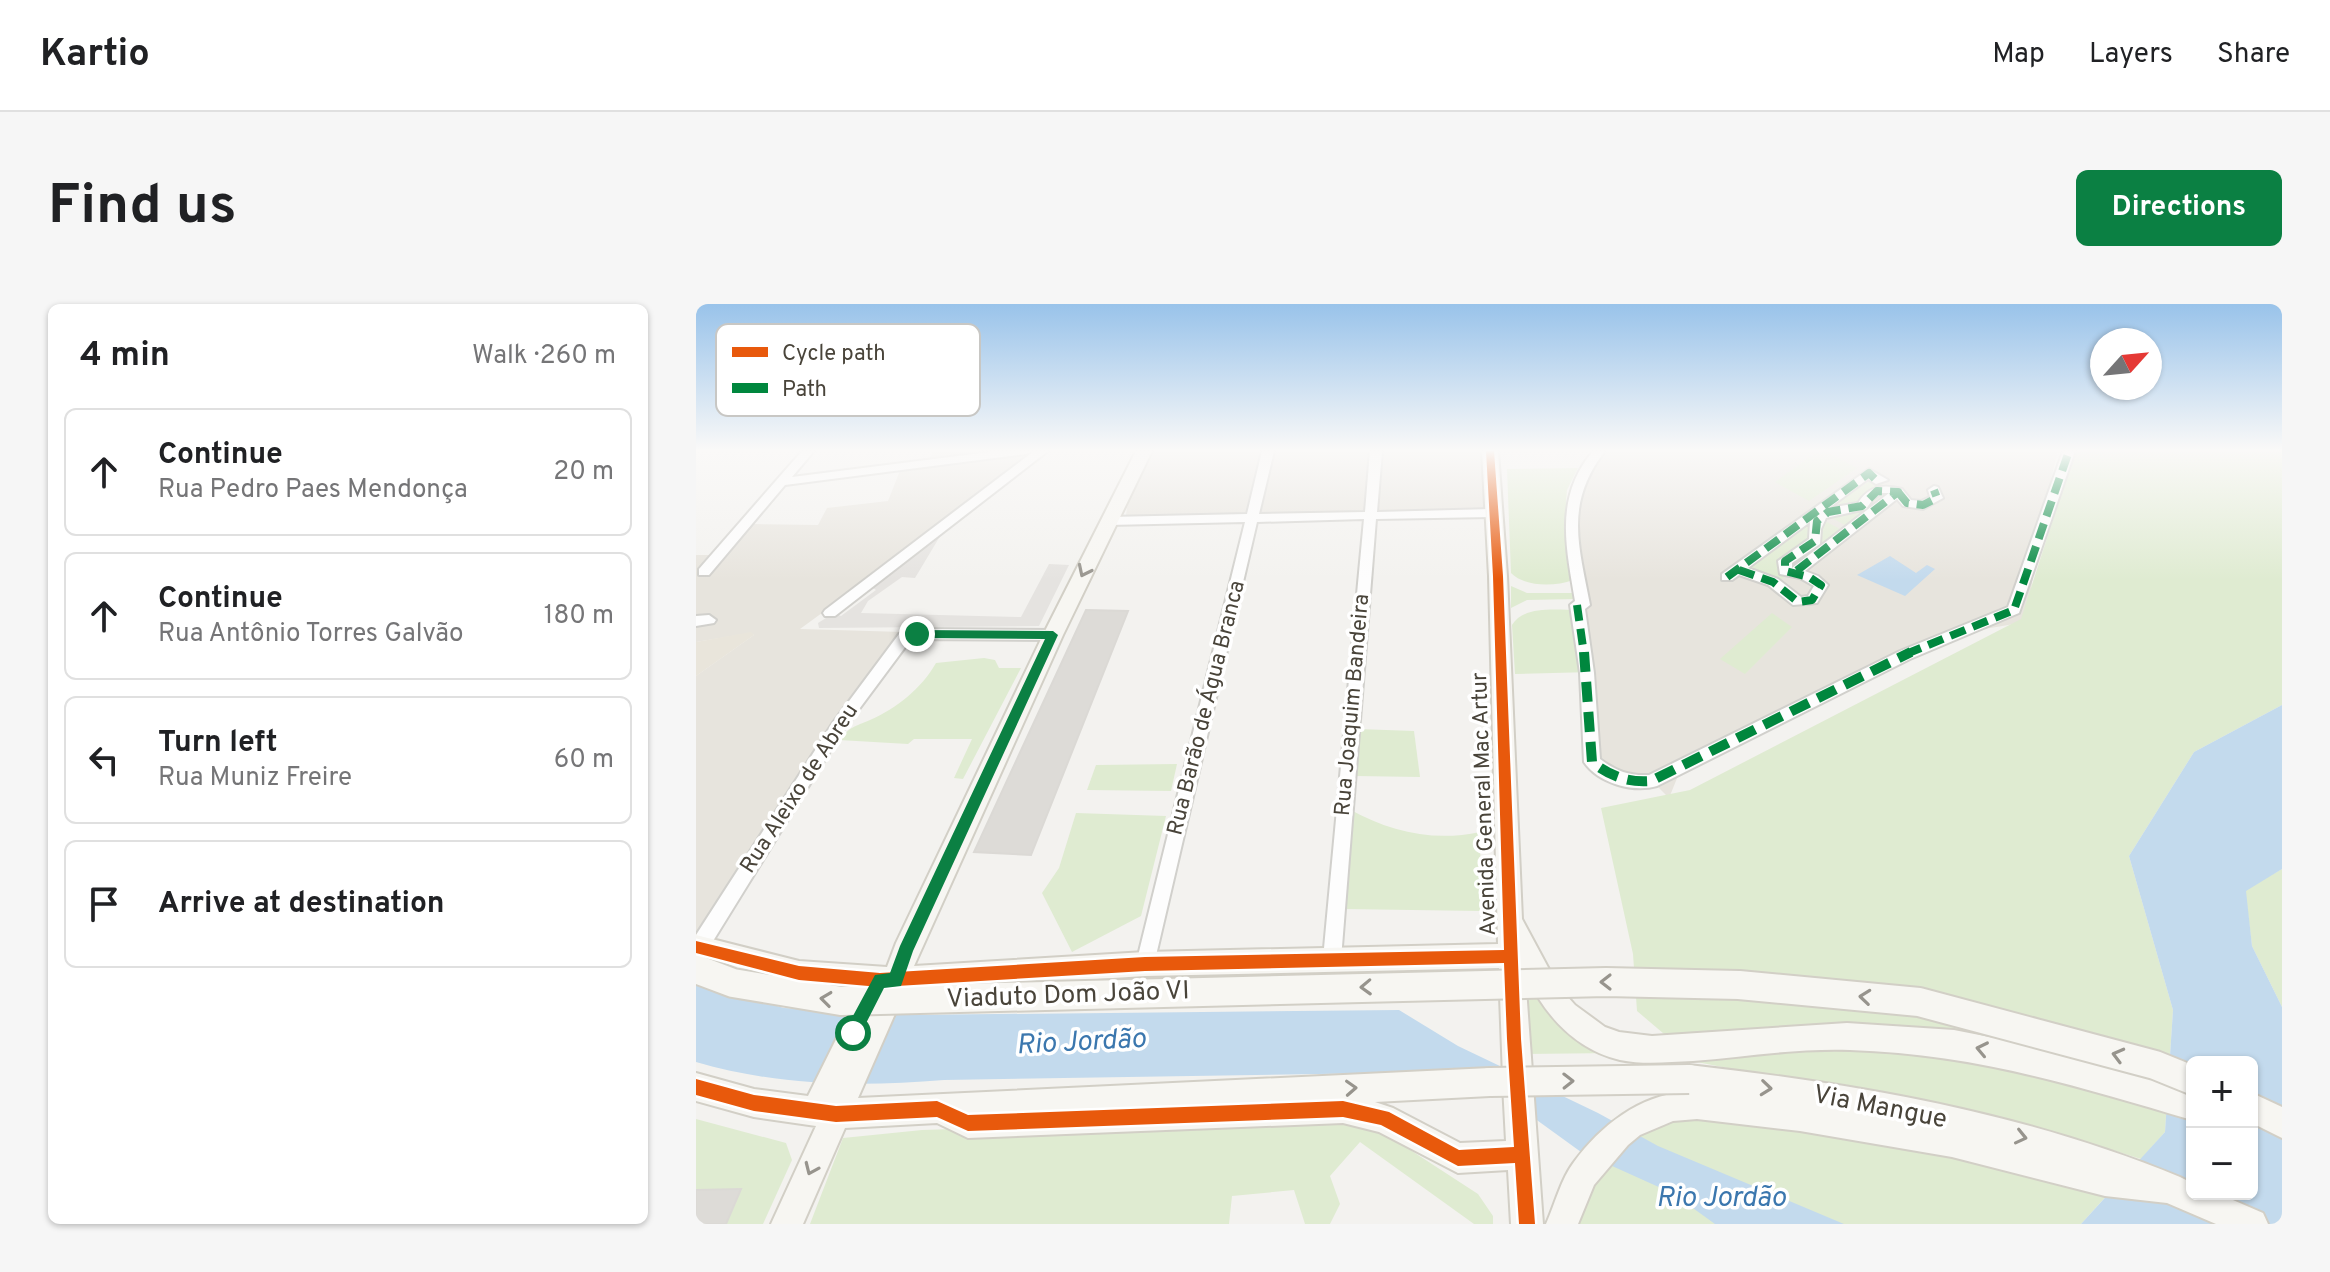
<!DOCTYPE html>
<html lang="en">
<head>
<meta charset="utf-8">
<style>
	:root { --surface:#fff; --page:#f6f6f6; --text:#202124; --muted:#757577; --line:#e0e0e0; --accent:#0b8043 }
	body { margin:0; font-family:Overpass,sans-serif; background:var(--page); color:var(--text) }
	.controls { position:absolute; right:24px; bottom:24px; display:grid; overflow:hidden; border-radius:12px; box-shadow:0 2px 6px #0004 }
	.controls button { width:72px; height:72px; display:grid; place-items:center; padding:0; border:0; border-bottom:2px solid var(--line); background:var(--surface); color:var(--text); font:40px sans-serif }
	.compass { position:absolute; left:1394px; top:24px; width:72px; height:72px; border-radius:50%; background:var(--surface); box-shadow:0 2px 6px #0004; rotate:63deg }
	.stop { position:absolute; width:24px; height:24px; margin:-18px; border:6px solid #0b8043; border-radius:50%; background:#fff }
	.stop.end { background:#0b8043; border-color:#fff; box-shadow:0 2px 8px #0008 }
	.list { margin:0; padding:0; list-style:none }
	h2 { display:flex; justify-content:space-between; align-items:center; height:104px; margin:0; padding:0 32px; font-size:34px }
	h2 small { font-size:26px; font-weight:400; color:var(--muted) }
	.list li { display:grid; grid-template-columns:52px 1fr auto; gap:24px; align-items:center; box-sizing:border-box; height:128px; margin:0 16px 16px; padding:0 16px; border:2px solid var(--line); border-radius:12px }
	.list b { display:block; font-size:30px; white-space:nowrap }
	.list p { margin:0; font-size:26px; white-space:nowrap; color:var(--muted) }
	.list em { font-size:26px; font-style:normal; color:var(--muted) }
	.icon { flex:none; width:44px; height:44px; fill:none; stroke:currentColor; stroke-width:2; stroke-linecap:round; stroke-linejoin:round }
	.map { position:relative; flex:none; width:1586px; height:920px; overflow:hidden; border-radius:12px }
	header { display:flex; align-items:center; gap:48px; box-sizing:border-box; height:112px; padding:0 40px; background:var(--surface); border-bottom:2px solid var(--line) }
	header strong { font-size:38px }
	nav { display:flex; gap:44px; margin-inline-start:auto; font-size:28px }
	.intro { display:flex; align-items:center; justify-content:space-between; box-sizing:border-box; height:192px; padding:0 48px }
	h1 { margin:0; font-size:56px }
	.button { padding:20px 36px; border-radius:12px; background:var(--accent); color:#fff; font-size:28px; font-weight:700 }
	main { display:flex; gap:48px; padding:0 48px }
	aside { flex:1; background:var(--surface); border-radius:12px; box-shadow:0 2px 6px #0004 }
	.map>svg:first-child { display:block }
	.residential { fill:#e7e4dd }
	.education { fill:#e9e5db }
	.green { fill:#dfebd1 }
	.parking { fill:#e5e3e0 }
	.water { fill:#c3daed; fill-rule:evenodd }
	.building { fill:#dddbd7; stroke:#dbd9d5; stroke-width:2 }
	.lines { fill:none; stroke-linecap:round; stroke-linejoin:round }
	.street-casing { stroke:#d1d0cc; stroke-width:4 }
	.secondary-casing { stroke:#d2cfc6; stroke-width:4 }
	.street { fill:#fdfdfd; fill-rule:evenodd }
	.secondary { fill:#f7f6f2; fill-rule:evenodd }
	.secondary-bridge-casing { stroke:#d2cfc6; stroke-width:32; stroke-linecap:butt }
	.secondary-bridge { stroke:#f7f6f2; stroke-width:28 }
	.quiet-far1 { stroke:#00873e; stroke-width:8; stroke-dasharray:16 8; stroke-linecap:butt }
	.quiet { stroke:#00873e; stroke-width:10; stroke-dasharray:20 10; stroke-linecap:butt }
	.cycleway-casing { stroke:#fff; stroke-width:5 }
	.cycleway { fill:#e8590c; fill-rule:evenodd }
	.oneway { stroke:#97948d }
	.route { fill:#0b8043 }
	.labels { text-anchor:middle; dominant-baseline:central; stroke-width:7; stroke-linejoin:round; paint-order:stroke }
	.street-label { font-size:22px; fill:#49443a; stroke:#fff }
	.near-street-label { font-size:26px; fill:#49443a; stroke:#fff }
	.near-water-label { font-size:28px; font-style:italic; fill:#3b77ae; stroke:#fff }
	.key { fill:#fff; stroke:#c8c7c4; stroke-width:2 }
	.key-label { font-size:22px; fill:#49443a }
</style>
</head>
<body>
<header>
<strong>Kartio</strong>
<nav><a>Map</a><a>Layers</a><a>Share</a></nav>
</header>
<div class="intro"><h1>Find us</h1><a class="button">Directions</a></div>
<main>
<aside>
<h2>4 min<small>Walk · 260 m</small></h2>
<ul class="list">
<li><svg class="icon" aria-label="ahead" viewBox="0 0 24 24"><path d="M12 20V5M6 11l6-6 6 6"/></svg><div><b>Continue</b><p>Rua Pedro Paes Mendonça</p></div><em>20 m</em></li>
<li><svg class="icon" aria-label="ahead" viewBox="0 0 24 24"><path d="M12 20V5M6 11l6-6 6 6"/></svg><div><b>Continue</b><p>Rua Antônio Torres Galvão</p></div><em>180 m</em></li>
<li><svg class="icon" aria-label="left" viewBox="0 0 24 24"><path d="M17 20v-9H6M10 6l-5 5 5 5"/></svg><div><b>Turn left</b><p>Rua Muniz Freire</p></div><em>60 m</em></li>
<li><svg class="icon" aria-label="arrive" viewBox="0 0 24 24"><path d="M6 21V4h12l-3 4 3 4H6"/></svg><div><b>Arrive at destination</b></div></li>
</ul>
</aside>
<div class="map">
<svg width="1586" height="920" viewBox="0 0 1586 920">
	<rect width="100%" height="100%" fill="#f3f2ef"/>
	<!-- residential -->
	<g class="residential">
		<path d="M237 147H341L303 180 104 325 208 328V334L0 643V372L58 331 54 329 0 338V251H32L57 220 122 221 131 204 192 197 205 164 232 160Z"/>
		<path d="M454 147H793L796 214 430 212 431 203Z"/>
		<path d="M912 147H1362L1347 207 1330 318 1235 334 986 462 973 494 955 476 941 478 896 457 891 303 879 197 892 169Z"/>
	</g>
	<!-- education -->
	<path class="education" d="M55 328 58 331 0 372V338Z"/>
	<!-- green -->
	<g class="green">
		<path d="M1122 147H1129L1161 164 1113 197 1079 178Z"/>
		<path d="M1379 147H1586V401L1498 448 1433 552 1477 706 1469 828 1445 855 1365 830 1001 758 941 707 937 650 905 504 994 486 1325 315Z"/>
		<path d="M882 164 871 186 870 198 877 276C858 283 829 283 815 269L811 165Z"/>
		<path d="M1175 176 1200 186 1151 222 1126 209Z"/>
		<path d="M1119 212 1146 226 1082 278 1049 265Z"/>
		<path d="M815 282 831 289H878L880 295 831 296 815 304Z"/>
		<path d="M882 306 896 368 819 370 816 321C828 301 861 306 882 306Z"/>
		<path d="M1076 309 1096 323 1049 370 1024 355Z"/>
		<path d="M288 354 299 356 303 364H325L267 475 258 474 276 435H218L212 440 143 436C155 422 158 423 174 416 201 404 225 385 240 359Z"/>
		<path d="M662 425 718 427 724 473 659 472Z"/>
		<path d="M481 460 475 487 391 486 400 461Z"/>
		<path d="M653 505C694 528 738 538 784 528L785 607 647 605Z"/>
		<path d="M380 509 470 512 445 612 376 648 346 589 363 564Z"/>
		<path d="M1586 565V703L1556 642 1549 586Z"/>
		<path d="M838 686 920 749 824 750 821 688Z"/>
		<path d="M979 811 1147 820 1414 888 1385 920H880L907 858 939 829Z"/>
		<path d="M662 812 782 890 797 912V920H778L664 838 634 872 644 900 634 920H609L598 886 536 892 533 920H114L147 834 226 826Z"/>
		<path d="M0 815 90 839 96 856 67 920H30L0 899Z"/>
	</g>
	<!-- parking -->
	<path class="parking" d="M246 229 219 274 206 273 172 297 165 309 325 313 353 260 373 261 343 322 123 324 122 319 138 309 145 312 180 286 174 282Z"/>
	<!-- water -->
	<g class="water">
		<path d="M1194 252 1220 269 1231 261 1239 265 1209 292 1161 271Z"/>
		<path d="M1586 401V565L1550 587 1556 642 1586 703V920H1385L1469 828 1477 706 1433 552 1498 448ZM1496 758H1556V890H1496Z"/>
		<path d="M0 679 88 704 211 711 703 706 762 742 902 809 962 842 1148 920H1019L976 889 885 848 798 785 750 768 248 776C163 783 83 782 0 758Z"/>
	</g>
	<!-- building -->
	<g class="building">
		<path d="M390 306 432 307 335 551 278 548Z"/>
		<path d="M45 885 30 920H0V886Z"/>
	</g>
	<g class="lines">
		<defs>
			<g id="street">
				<path d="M106 147H118L96 173 301 147H336L330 150 89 181 13 271H3V265Z"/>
				<path d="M338 147H352L139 312H129L127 309 129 306Z"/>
				<path d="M566 147H578L563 210 669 208 674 147H686L681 208 796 205 802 209 796 213 680 215 645 655 643 661 636 664 629 661 627 655 668 215 561 218 458 660 456 666 449 669 442 666 440 660 549 218 413 221 407 217 413 213 551 210Z"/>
				<path d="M897 147H909C868 200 883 241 894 301L889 305 898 369 904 455C920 467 933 472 953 471L1204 347 1312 303 1367 147H1379L1323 309 1214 355 961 482C937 489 902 479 888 458L884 369 874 301 879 297C870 242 858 193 897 147Z"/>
				<path d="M1173 165 1192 176 1180 180 1172 175 1133 204 1162 199C1173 182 1187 180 1206 185L1215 196 1225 197 1234 193 1232 186 1238 182 1242 183 1247 194 1227 205 1207 202 1201 195 1109 267 1122 272 1132 281 1121 299 1097 301 1072 281 1043 271 1036 276H1026V270ZM1186 189H1193L1096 264V259L1124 240 1125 225 1130 214 1170 205 1177 195ZM1114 218 1113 235 1082 257 1084 270 1104 274 1118 282 1112 292 1105 293 1082 275 1052 264Z"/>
				<path d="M13 311 20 316 18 319 0 322V312Z"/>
				<path d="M221 325 357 326 364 331 357 336 221 335 213 338 146 428 9 650 0 652V631L136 420 203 330Z"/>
			</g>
			<g id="secondary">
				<path d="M440 147H456L367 331 218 662 449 648 802 640 793 272 786 147H802L811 272 826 615 862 682 879 701 909 723 923 728 956 732 1151 719 1258 726 1344 743 1496 788V816C1378 781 1278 750 1154 746 1102 744 1048 753 997 757 972 758 948 761 924 756 878 745 849 711 829 670L847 920H815L812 866 762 869 683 828 647 819 272 834 241 819 149 824 107 920H75L120 822 58 813 0 797V769L58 785 112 792 164 687 103 681 0 655V631L103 657 191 663 200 639 347 331ZM803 664 807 774 804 768 794 764 162 794 209 687 449 672ZM807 781 810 837 764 839 697 804 679 798 794 792 804 788Z"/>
				<path d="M993 761C1162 780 1326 808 1484 873L1496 879V890H1523L1567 909 1572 920H1520L1471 899 1409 892 1256 853 1104 827 1001 815 977 817 944 831 932 841 898 881 882 920H850C859 900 865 875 878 858 904 822 944 791 989 788L983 785 979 775 983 765Z"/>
				<path d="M1556 789 1586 803V834L1556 819Z"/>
			</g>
		</defs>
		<!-- street casing -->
		<use href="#street" class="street-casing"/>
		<!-- secondary casing -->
		<use href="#secondary" class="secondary-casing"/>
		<!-- street -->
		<use href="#street" class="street"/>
		<!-- secondary -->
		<use href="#secondary" class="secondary"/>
		<defs>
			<g id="secondary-bridge">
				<path d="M0 665 37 679 145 697 910 678 1043 681 1223 698 1459 761 1496 776"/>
				<path d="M794 778 993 775"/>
			</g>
		</defs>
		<!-- secondary-bridge casing -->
		<use href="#secondary-bridge" class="secondary-bridge-casing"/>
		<!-- secondary-bridge -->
		<use href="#secondary-bridge" class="secondary-bridge"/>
		<!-- quiet-far1 -->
		<g class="quiet-far1">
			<path d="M1202 188 1211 199 1227 201 1241 194 1238 186"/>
			<path d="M1043 266 1077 278 1102 298 1116 296 1125 281 1113 273 1089 267V257L1119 237 1121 217 1132 208 1166 202 1181 187 1202 188 1099 268"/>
			<path d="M1031 273 1173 169 1180 176H1186"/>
			<path d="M881 301 888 350"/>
			<path d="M1210 350 1318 306 1373 147"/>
		</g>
		<!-- quiet -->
		<path class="quiet" d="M888 348 896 458C914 472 932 479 955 477L1215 348"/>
		<defs>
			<path id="cycleway" d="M790 147H798L807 272 825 735 839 920H823L819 859 762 862 685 821 647 813 272 827 241 813 140 818 58 807 0 791V775L58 791 140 802 241 797 272 811 647 797 693 808 763 846 818 843 811 735 808 659 449 667 184 683 103 676 0 649V637L103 662 184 669 449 653 808 646 797 272Z"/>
		</defs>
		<!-- cycleway casing -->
		<use href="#cycleway" class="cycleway-casing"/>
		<!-- cycleway -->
		<use href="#cycleway" class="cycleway"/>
	</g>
	<!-- one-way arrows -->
	<defs><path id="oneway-chevron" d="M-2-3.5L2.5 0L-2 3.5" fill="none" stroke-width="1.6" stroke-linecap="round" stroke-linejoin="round" transform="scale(2)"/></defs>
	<g class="oneway">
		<use href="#oneway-chevron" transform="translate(388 267) rotate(116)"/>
		<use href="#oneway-chevron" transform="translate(910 678) rotate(-180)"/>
		<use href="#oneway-chevron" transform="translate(670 683) rotate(178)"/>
		<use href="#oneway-chevron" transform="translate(1169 693) rotate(-174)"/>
		<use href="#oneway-chevron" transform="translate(130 695) rotate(-173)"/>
		<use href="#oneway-chevron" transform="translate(1286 745) rotate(-168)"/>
		<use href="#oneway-chevron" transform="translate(1422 751) rotate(-165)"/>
		<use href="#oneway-chevron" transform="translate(872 777) rotate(-1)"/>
		<use href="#oneway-chevron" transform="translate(655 784) rotate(-3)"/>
		<use href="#oneway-chevron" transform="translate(1070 784) rotate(6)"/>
		<use href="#oneway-chevron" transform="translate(1325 833) rotate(13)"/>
		<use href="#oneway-chevron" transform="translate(115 865) rotate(114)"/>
	</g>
	<!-- sky -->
	<linearGradient id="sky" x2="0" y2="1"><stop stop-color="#99c3ea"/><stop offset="0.53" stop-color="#faf9f8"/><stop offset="1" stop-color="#faf9f8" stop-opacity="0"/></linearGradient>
	<rect width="1586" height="276" fill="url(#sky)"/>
	<!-- route -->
	<path class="route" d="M221 326 357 327 362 331 217 647 205 682 188 684 162 735 157 737 149 729 151 723 179 671 194 669 204 642 349 335 221 334 215 330Z"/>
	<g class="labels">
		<!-- street labels -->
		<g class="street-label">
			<text transform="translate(657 401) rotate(-85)">Rua Joaquim Bandeira</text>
			<text transform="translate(511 404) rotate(-76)">Rua Barão de Água Branca</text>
			<text transform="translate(104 485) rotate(-57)">Rua Aleixo de Abreu</text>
			<text transform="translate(789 500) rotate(-92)">Avenida General Mac Artur</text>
		</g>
		<!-- near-street labels -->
		<g class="near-street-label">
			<text transform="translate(372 692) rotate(-2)">Viaduto Dom João VI</text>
			<text transform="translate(1184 804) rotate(11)">Via Mangue</text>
		</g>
		<!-- near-water labels -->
		<g class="near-water-label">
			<text transform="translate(385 739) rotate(-3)">Rio Jordão</text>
			<text x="1025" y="895">Rio Jordão</text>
		</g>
	</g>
	<!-- legend -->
	<rect x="20" y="20" width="264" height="92" rx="12" class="key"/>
	<rect x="36" y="43" width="36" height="10" fill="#e8590c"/>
	<rect x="36" y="79" width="36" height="10" fill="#00873e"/>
	<g class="key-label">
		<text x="86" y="56">Cycle path</text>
		<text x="86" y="92">Path</text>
	</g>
</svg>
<div class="controls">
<button>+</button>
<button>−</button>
</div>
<svg class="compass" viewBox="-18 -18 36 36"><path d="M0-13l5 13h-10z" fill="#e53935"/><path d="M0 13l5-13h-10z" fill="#757577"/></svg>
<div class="stop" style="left:157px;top:729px"></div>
<div class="stop end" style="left:221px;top:330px"></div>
</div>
</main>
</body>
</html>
